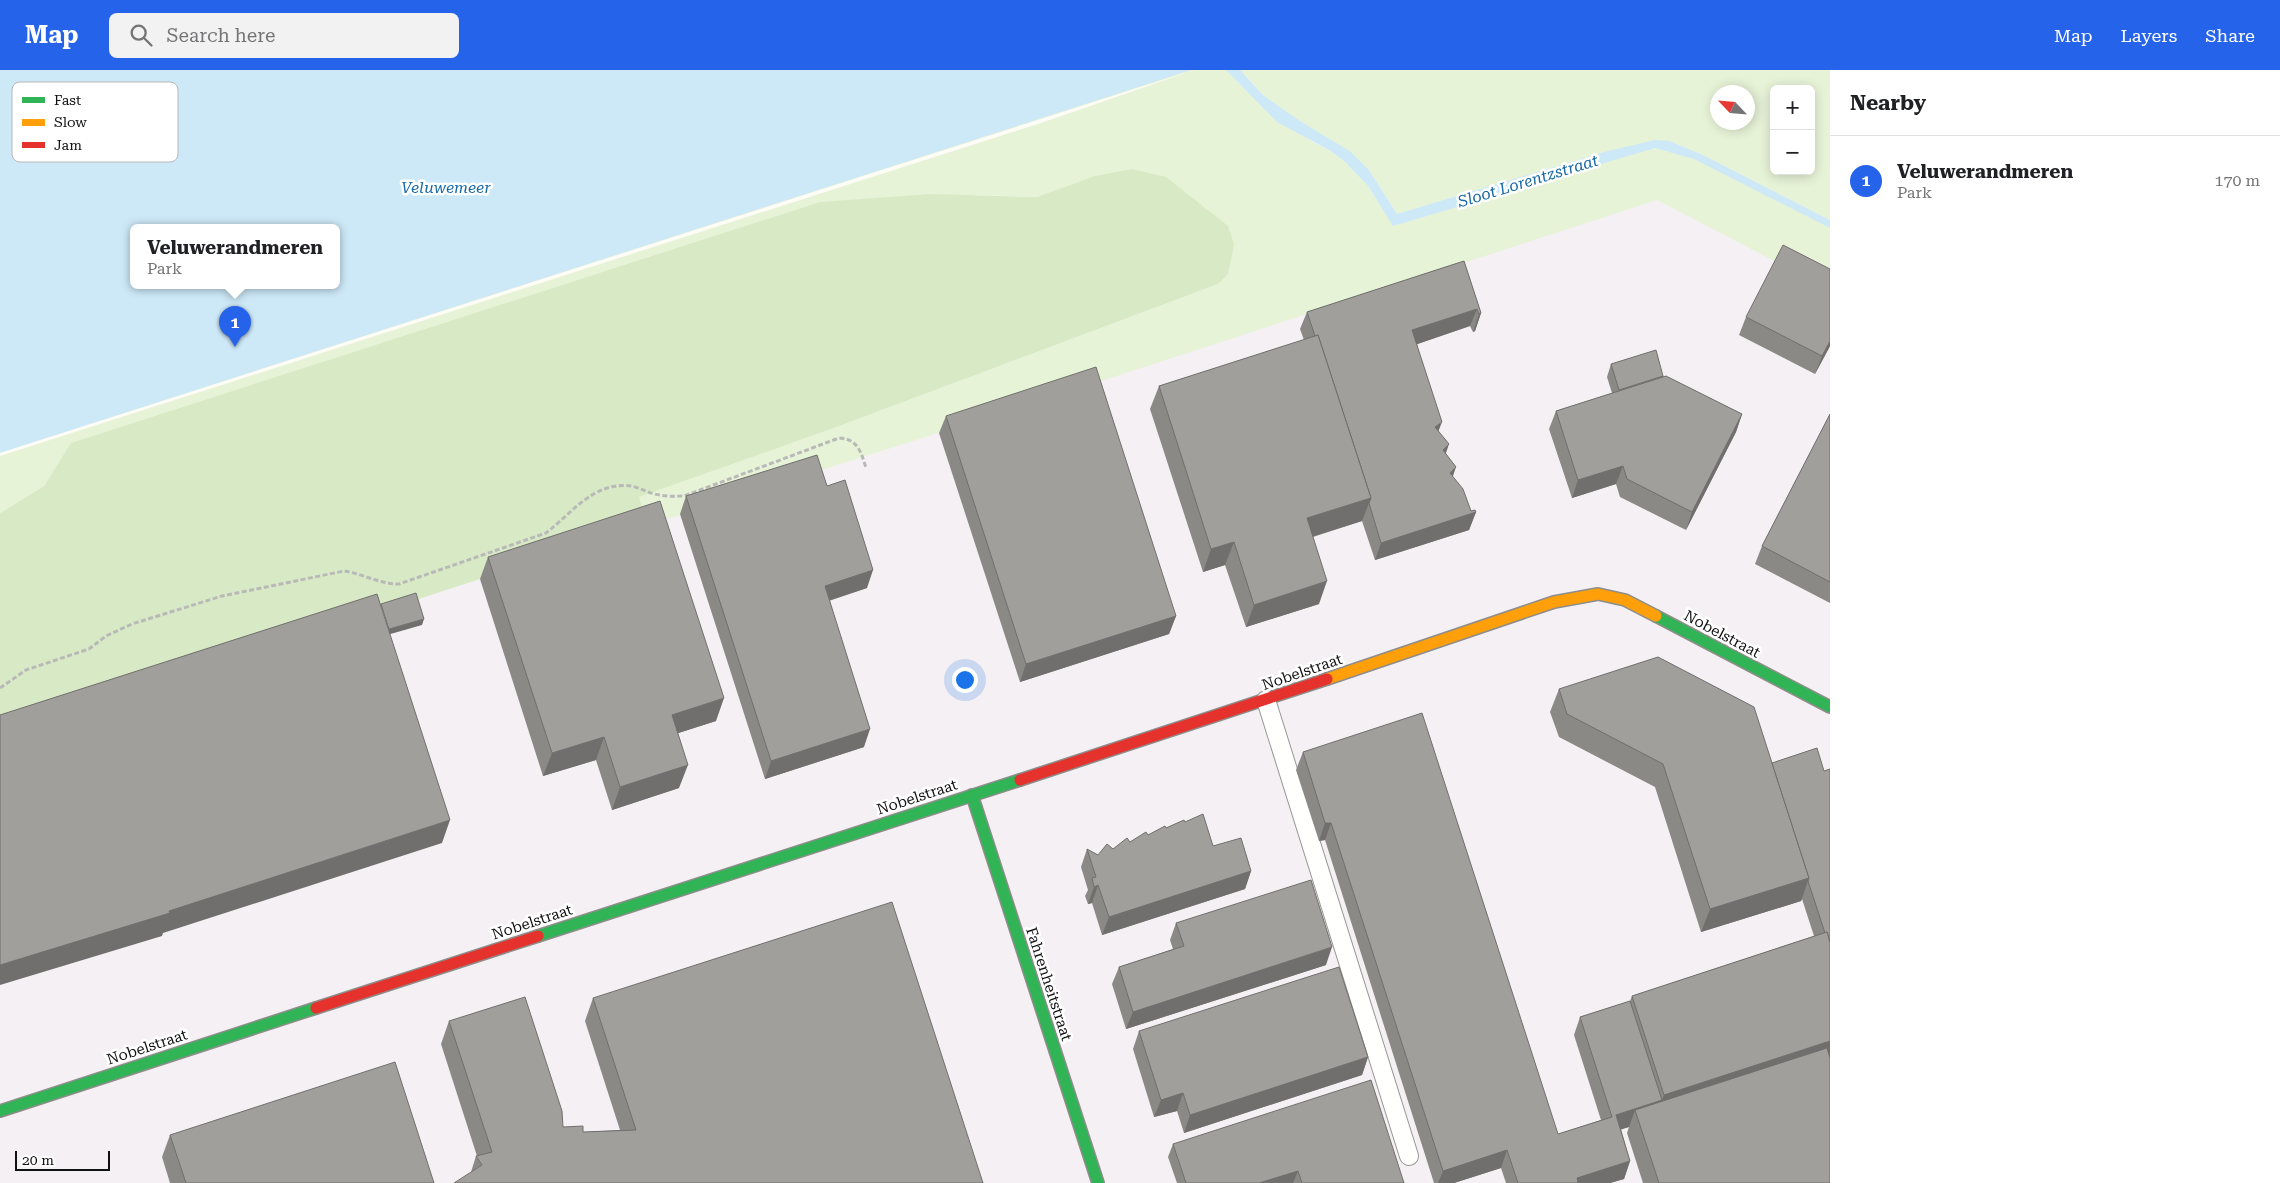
<!DOCTYPE html>
<html lang="en">
<head>
<meta charset="utf-8">
<style>
	:root { --surface:#fff; --page:#f2f2f2; --text:#202124; --muted:#757577; --line:#e0e0e0; --accent:#2563eb }
	body { margin:0; font-family:"Roboto Serif",serif; background:var(--page); color:var(--text) }
	.controls { position:absolute; right:15px; top:15px; display:grid; overflow:hidden; border-radius:8px; box-shadow:0 2px 12px #0003 }
	.controls button { width:45px; height:45px; display:grid; place-items:center; padding:0; border:0; border-bottom:1px solid var(--line); background:var(--surface); color:var(--text); font:25px sans-serif }
	.compass { position:absolute; left:1710px; top:15px; width:45px; height:45px; border-radius:50%; background:var(--surface); box-shadow:0 2px 12px #0003; rotate:296deg }
	.scale { position:absolute; left:15px; bottom:12px; width:95px; box-sizing:border-box; padding-left:5px; border:2px solid #111; border-top:0; font-size:14px; line-height:18px; white-space:nowrap; color:#111; -webkit-text-stroke:4px #fff; paint-order:stroke }
	.you { position:absolute; left:964px; top:609px; width:18px; height:18px; margin:-12px; border:4px solid #fff; border-radius:50%; background:#1a73e8; box-shadow:0 0 0 8px #1a73e833 }
	.badge { display:grid; place-items:center; width:32px; height:32px; border-radius:50%; background:var(--accent); color:#fff; font-size:16px; font-weight:700 }
	.pin { position:absolute; translate:-50% -41px; filter:drop-shadow(0 1px 2px #0008) }
	.pin::after { content:''; position:absolute; top:26px; width:18px; height:15px; background:inherit; clip-path:polygon(0 0,100% 0,50% 100%) }
	.popup { position:absolute; left:130px; top:154px; width:210px; height:65px; box-sizing:border-box; display:grid; place-content:center; border-radius:8px; background:var(--surface); filter:drop-shadow(0 1px 4px #0005); font-size:16px; white-space:nowrap; color:var(--muted) }
	.popup b { font-size:19px; color:var(--text) }
	.popup::after { content:''; position:absolute; left:50%; top:100%; margin-left:-10px; border:10px solid transparent; border-top-color:var(--surface) }
	.list { margin:0; padding:0; list-style:none }
	h2 { display:flex; justify-content:space-between; align-items:center; height:65px; margin:0; padding:0 20px; font-size:21px }
	h2 small { font-size:16px; font-weight:400; color:var(--muted) }
	.list li { display:grid; grid-template-columns:32px 1fr auto; gap:15px; align-items:center; box-sizing:border-box; height:90px; padding:0 20px; border-top:1px solid var(--line) }
	.list b { display:block; font-size:19px; white-space:nowrap }
	.list p { margin:0; font-size:16px; white-space:nowrap; color:var(--muted) }
	.list em { font-size:16px; font-style:normal; color:var(--muted) }
	.icon { flex:none; width:28px; height:28px; fill:none; stroke:currentColor; stroke-width:2; stroke-linecap:round; stroke-linejoin:round }
	.map { position:relative; flex:none; width:1830px; height:1113px; overflow:hidden }
	header { display:flex; align-items:center; gap:30px; box-sizing:border-box; height:70px; padding:0 25px; background:var(--accent); color:#fff }
	header strong { font-size:24px }
	nav { display:flex; gap:28px; margin-inline-start:auto; font-size:18px }
	.search { width:350px; height:45px; background:var(--page); display:flex; align-items:center; gap:12px; box-sizing:border-box; padding:0 18px; border-radius:8px; color:var(--muted); font-size:19px }
	main { display:flex }
	aside { flex:1; background:var(--surface) }
	.map>svg:first-child { display:block }
	.industrial { fill:#f5f0f3 }
	.green { fill:#e7f3d7; fill-rule:evenodd }
	.forest { fill:#d8eac5 }
	.water { fill:#cde8f7; fill-rule:evenodd }
	.pier { fill:#fdfcf7 }
	.lines { fill:none; stroke-linecap:round; stroke-linejoin:round }
	.lane-casing { stroke:#979795; stroke-width:20 }
	.fast-casing { stroke:#8e8d8b; stroke-width:14 }
	.slow-casing { stroke:#8e8d8b; stroke-width:14 }
	.jam-casing { stroke:#8e8d8b; stroke-width:14 }
	.path { stroke:#b9b9b8; stroke-width:3; stroke-dasharray:5 2.5; stroke-linecap:butt }
	.lane { stroke:#fffffe; stroke-width:18 }
	.fast { stroke:#30b455; stroke-width:11 }
	.slow { stroke:#ff9f0a; stroke-width:11 }
	.jam { stroke:#e5322d; stroke-width:11 }
	.wall { fill:#8a8986 }
	.shaded-wall { fill:#716f6d }
	.building { fill:#a19f9c; stroke:#716f6d }
	.labels { text-anchor:middle; dominant-baseline:central; stroke-width:5; stroke-linejoin:round; paint-order:stroke }
	.street-label { font-size:15px; fill:#111; stroke:#fff }
	.water-label { font-size:16px; font-style:italic; fill:#1768a6; stroke:#fff }
	.key { fill:#fff; stroke:#b8b8b8; stroke-width:1 }
	.key-label { font-size:14px; fill:#111 }
</style>
</head>
<body>
<header>
<strong>Map</strong>
<div class="search"><svg class="icon" aria-label="search" viewBox="0 0 24 24"><circle cx="10" cy="10" r="6"/><path d="M15 15l6 6"/></svg>Search here</div>
<nav><a>Map</a><a>Layers</a><a>Share</a></nav>
</header>
<main>
<div class="map">
<svg width="1830" height="1113" viewBox="0 0 1830 1113">
	<rect width="100%" height="100%" fill="#fdfcf7"/>
	<!-- industrial -->
	<path class="industrial" d="M1656 51 1830 137V1113H0V593Z"/>
	<!-- green -->
	<path class="green" d="M0 0H1830V150L1703 85 1669 71 1604 82 1397 144 1369 100 1263 25 1244 4 1238 13 1311 71 1329 80 1344 91 1368 116 1393 156 1649 79C1681 73 1795 140 1830 158V220L1657 130 1089 315 652 454 638 427 831 359 1218 214 1228 204 1234 174 1061 120 1037 127 976 125 56 398 44 416 0 443ZM1774 19H1811V101H1774ZM1718 22H1748V52H1718ZM134 158H336V216H134Z"/>
	<!-- forest -->
	<path class="forest" d="M1132 99 1166 107 1228 156 1234 174 1233 181 1228 204 1218 214 831 359 639 427 642 437 480 509 0 665V443L44 416 71 373 820 132 931 124 1037 127 1095 106Z"/>
	<!-- water -->
	<g class="water">
		<path d="M0 0H1191L0 383ZM134 158H336V216H134Z"/>
		<path d="M1226 0H1240L1263 25 1300 51 1351 82 1369 100 1397 144 1604 82 1655 70 1669 71 1703 85 1830 150V158L1694 89 1655 78 1393 156 1368 116 1344 91 1329 80 1277 52Z"/>
	</g>
	<!-- pier -->
	<path class="pier" d="M1194 0 1041 53 0 386V383Z"/>
	<g class="lines">
		<defs>
			<path id="lane" d="M1266 630 1409 1086"/>
			<g id="fast">
				<path d="M1656 546 1830 637"/>
				<path d="M972 725 1098 1113"/>
				<path d="M538 866 1020 710"/>
				<path d="M0 1041 316 938"/>
			</g>
			<path id="slow" d="M1327 609 1554 532 1598 524 1625 530 1656 546"/>
			<g id="jam">
				<path d="M1020 710 1327 609"/>
				<path d="M316 938 538 866"/>
			</g>
		</defs>
		<!-- lane casing -->
		<use href="#lane" class="lane-casing"/>
		<!-- fast casing -->
		<use href="#fast" class="fast-casing"/>
		<!-- slow casing -->
		<use href="#slow" class="slow-casing"/>
		<!-- jam casing -->
		<use href="#jam" class="jam-casing"/>
		<!-- path -->
		<path class="path" d="M0 618 26 600 89 579 106 566 132 554 222 526 344 501C363 504 380 514 399 514L546 463C572 443 594 411 631 416 641 418 650 424 660 425 668 427 676 426 684 426L839 368C858 369 861 382 866 398"/>
		<!-- lane -->
		<use href="#lane" class="lane"/>
		<!-- fast -->
		<use href="#fast" class="fast"/>
		<!-- slow -->
		<use href="#slow" class="slow"/>
		<!-- jam -->
		<use href="#jam" class="jam"/>
	</g>
	<!-- wall -->
	<g class="wall">
		<path d="M1464 191 1481 243 1475 261 1473 262 1470 256 1417 274 1438 361 1453 407 1471 441 1476 442 1469 460 1375 490 1362 451 1313 467 1319 534 1246 557 1225 495 1203 502 1150 339 1159 316 1304 270 1300 259 1307 242Z"/>
		<path d="M1746 247 1830 276 1815 304 1739 265Z"/>
		<path d="M1611 294 1663 306 1742 344 1736 362 1686 460 1620 427 1616 414 1572 428 1549 359 1556 341 1612 323 1607 307Z"/>
		<path d="M1830 344V533L1755 494 1762 476Z"/>
		<path d="M946 346 1176 546 1169 564 1020 612 939 363Z"/>
		<path d="M827 416 867 518 829 531 864 677 765 709 680 444 686 426Z"/>
		<path d="M488 487 716 651 678 663 679 718 612 740 596 690 543 706 480 509Z"/>
		<path d="M1559 619 1772 693 1824 701 1830 1113H1643L1627 1063 1629 1057 1621 1059 1630 1091 1624 1109 1610 1113H1506L1501 1098 1454 1113H1434L1325 770 1319 771 1296 700 1303 682 1558 1064 1601 1050 1574 965 1580 947 1630 931 1632 926 1814 866 1802 829 1801 831 1701 862 1655 717 1559 667 1550 642Z"/>
		<path d="M1185 752 1213 776 1251 801 1245 819 1102 865 1092 833 1088 834 1085 826 1088 820 1081 797 1087 779 1098 785 1166 758Z"/>
		<path d="M1176 853 1326 895 1126 959 1112 914 1119 897 1173 879 1170 870Z"/>
		<path d="M593 928 983 1113 471 1102 476 1086H477L441 974 449 951 563 1057 583 1062 620 1060 585 951Z"/>
		<path d="M1139 961 1368 987 1362 1005 1184 1063 1177 1041 1154 1047 1133 979Z"/>
		<path d="M170 1065 434 1113H170L162 1087Z"/>
		<path d="M1173 1074 1404 1113H1177L1168 1087Z"/>
	</g>
	<!-- shaded-wall -->
	<g class="shaded-wall">
		<path d="M1477 239 1470 256 1406 278 1412 260Z"/>
		<path d="M1481 243 1475 261 1473 262 1479 244Z"/>
		<path d="M1830 271V276L1815 304 1822 286Z"/>
		<path d="M1742 344 1736 362 1686 460 1692 442Z"/>
		<path d="M1442 352 1435 370V357Z"/>
		<path d="M1449 374 1443 392V380Z"/>
		<path d="M1623 396 1616 414 1572 428 1578 410Z"/>
		<path d="M1456 397 1450 415V403Z"/>
		<path d="M1371 428 1362 451 1298 471 1307 448Z"/>
		<path d="M1476 442 1469 460 1375 490 1381 473Z"/>
		<path d="M1234 472 1225 495 1203 502 1211 479Z"/>
		<path d="M873 500 867 518 818 534 825 516Z"/>
		<path d="M1327 511 1319 534 1246 557 1254 535Z"/>
		<path d="M1176 546 1169 564 1020 612 1026 594Z"/>
		<path d="M424 549 422 555 387 565 389 559Z"/>
		<path d="M724 628 716 651 663 668 672 645Z"/>
		<path d="M870 659 864 677 765 709 771 691Z"/>
		<path d="M604 667 596 690 543 706 552 683Z"/>
		<path d="M688 695 679 718 612 740 620 717Z"/>
		<path d="M450 750 442 773 163 863 162 866 0 915V895Z"/>
		<path d="M1325 753H1331L1325 770 1319 771Z"/>
		<path d="M1251 801 1245 819 1102 865 1109 847Z"/>
		<path d="M1809 808 1801 831 1701 862 1710 839Z"/>
		<path d="M1098 815 1092 833 1088 834 1094 817Z"/>
		<path d="M1332 877 1326 895 1126 959 1133 942Z"/>
		<path d="M1830 971V992L1635 1040 1629 1057 1610 1063 1616 1045 1662 1030 1664 1025Z"/>
		<path d="M1368 987 1362 1005 1184 1063 1190 1045Z"/>
		<path d="M1183 1023 1177 1041 1154 1047 1161 1030Z"/>
		<path d="M1507 1080 1501 1098 1454 1113H1438L1443 1101Z"/>
		<path d="M1630 1091 1624 1109 1610 1113H1575L1577 1108Z"/>
		<path d="M1298 1101 1293 1113H1259Z"/>
	</g>
	<!-- building -->
	<g class="building">
		<path d="M1783 175 1830 199V271L1822 286 1746 247Z"/>
		<path d="M1464 191 1481 243 1479 244 1477 239 1412 260 1442 352 1435 357 1449 374 1443 380 1456 397 1450 403 1463 419 1471 441 1475 440 1476 442 1381 473 1369 433 1371 428 1318 265 1315 266 1307 242Z"/>
		<path d="M1318 265 1371 428 1307 448 1327 511 1254 535 1234 472 1211 479 1159 316Z"/>
		<path d="M1656 280 1663 306 1619 320 1611 294Z"/>
		<path d="M1096 297 1176 546 1026 594 946 346Z"/>
		<path d="M1666 306 1742 344 1692 442 1627 409 1623 396 1578 410 1556 341Z"/>
		<path d="M1830 344V512L1762 476Z"/>
		<path d="M817 385 827 416 845 410 873 500 825 516 870 659 771 691 686 426Z"/>
		<path d="M660 431 724 628 672 645 688 695 620 717 604 667 552 683 488 487Z"/>
		<path d="M416 523 424 549 389 559 381 534Z"/>
		<path d="M377 524 450 750 169 841 170 843 0 895V645Z"/>
		<path d="M1658 587 1754 637 1809 808 1710 839 1663 694 1567 644 1559 619Z"/>
		<path d="M1422 643 1558 1064 1612 1047 1580 947 1630 931 1662 1030 1616 1045 1630 1091 1577 1108 1578 1113H1518L1507 1080 1443 1101 1331 753H1325L1303 682Z"/>
		<path d="M1817 678 1824 701 1830 699V873L1827 862 1825 863 1808 811 1809 808 1772 693Z"/>
		<path d="M1203 744 1213 776 1241 768 1251 801 1109 847 1098 815 1094 817 1092 808 1096 807 1087 779 1098 785 1107 774 1113 779 1127 768 1130 772 1146 762 1148 765 1165 756 1166 758 1184 750 1185 752Z"/>
		<path d="M1311 810 1332 877 1133 942 1119 897 1184 876 1176 853Z"/>
		<path d="M892 832 983 1113H454L482 1095 476 1086 492 1082 449 951 525 927 562 1041 563 1057 583 1056V1062L636 1060 593 928Z"/>
		<path d="M1827 862 1830 873V971L1664 1025 1632 926Z"/>
		<path d="M1339 897 1368 987 1190 1045 1183 1023 1161 1030 1139 961Z"/>
		<path d="M1827 978 1830 988V1113H1659L1635 1040Z"/>
		<path d="M395 992 434 1113H186L170 1065Z"/>
		<path d="M1371 1010 1404 1113H1302L1298 1101 1259 1113H1186L1173 1074Z"/>
	</g>
	<g class="labels">
		<!-- street labels -->
		<g class="street-label">
			<text transform="translate(1722 564) rotate(28)">Nobelstraat</text>
			<text transform="translate(1302 602) rotate(-19)">Nobelstraat</text>
			<text transform="translate(917 727) rotate(-18)">Nobelstraat</text>
			<text transform="translate(532 852) rotate(-18)">Nobelstraat</text>
			<text transform="translate(1049 914) rotate(72)">Fahrenheitstraat</text>
			<text transform="translate(147 977) rotate(-18)">Nobelstraat</text>
		</g>
		<!-- water labels -->
		<g class="water-label">
			<text transform="translate(1528 111) rotate(-17)">Sloot Lorentzstraat</text>
			<text x="446" y="117">Veluwemeer</text>
		</g>
	</g>
	<!-- legend -->
	<rect x="12" y="12" width="166" height="80" rx="8" class="key"/>
	<rect x="22" y="27" width="23" height="6" fill="#30b455"/>
	<rect x="22" y="49" width="23" height="7" fill="#ff9f0a"/>
	<rect x="22" y="72" width="23" height="6" fill="#e5322d"/>
	<g class="key-label">
		<text x="54" y="35">Fast</text>
		<text x="54" y="57">Slow</text>
		<text x="54" y="80">Jam</text>
	</g>
</svg>
<div class="controls">
<button>+</button>
<button>−</button>
</div>
<svg class="compass" viewBox="-18 -18 36 36"><path d="M0-13l5 13h-10z" fill="#e53935"/><path d="M0 13l5-13h-10z" fill="#757577"/></svg>
<div class="scale">20 m</div>
<div class="you"></div>
<div class="pin badge" style="left:235px;top:277px">1</div>
<div class="popup"><b>Veluwerandmeren</b>Park</div>
</div>
<aside>
<h2>Nearby<small></small></h2>
<ul class="list">
<li><span class="badge">1</span><div><b>Veluwerandmeren</b><p>Park</p></div><em>170 m</em></li>
</ul>
</aside>
</main>
</body>
</html>
